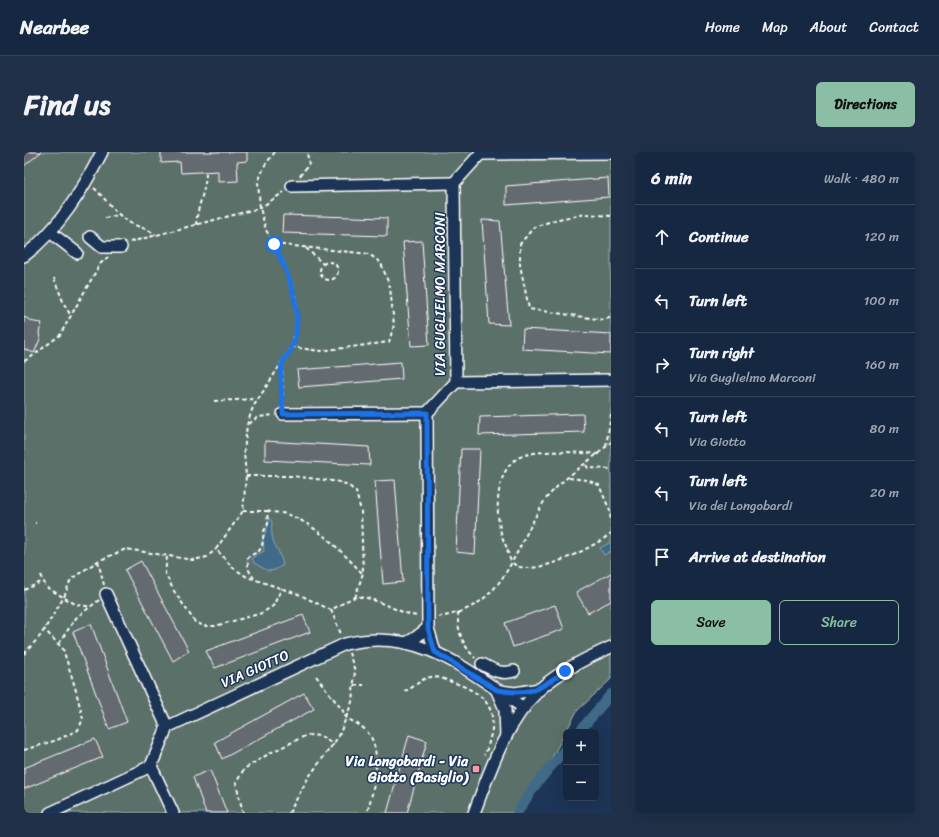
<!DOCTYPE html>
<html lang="en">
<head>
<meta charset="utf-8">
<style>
	:root { --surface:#162841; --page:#1f3048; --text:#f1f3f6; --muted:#9ea6b1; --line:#35445a; --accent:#8abfa5 }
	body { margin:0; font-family:Sriracha,sans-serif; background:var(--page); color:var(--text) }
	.controls { position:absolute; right:12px; bottom:12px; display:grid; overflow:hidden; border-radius:6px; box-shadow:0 4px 16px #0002 }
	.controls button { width:36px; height:36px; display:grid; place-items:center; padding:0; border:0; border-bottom:1px solid var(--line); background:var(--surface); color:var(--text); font:20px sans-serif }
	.stop { position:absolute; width:12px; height:12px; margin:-9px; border:3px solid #1a73e8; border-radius:50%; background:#fff }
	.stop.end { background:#1a73e8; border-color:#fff; box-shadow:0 1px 4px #0008 }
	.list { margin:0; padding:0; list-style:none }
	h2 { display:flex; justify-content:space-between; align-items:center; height:52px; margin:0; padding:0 16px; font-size:17px }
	h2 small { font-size:13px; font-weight:400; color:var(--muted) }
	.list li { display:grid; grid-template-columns:26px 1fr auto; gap:12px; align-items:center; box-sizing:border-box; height:64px; padding:0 16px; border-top:1px solid var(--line) }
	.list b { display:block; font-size:15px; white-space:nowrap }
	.list p { margin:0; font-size:13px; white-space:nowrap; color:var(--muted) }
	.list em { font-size:13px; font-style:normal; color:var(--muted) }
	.actions { display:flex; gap:8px; padding:12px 16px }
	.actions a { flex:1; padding:9px 0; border:1px solid var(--accent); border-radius:6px; text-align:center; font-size:14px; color:var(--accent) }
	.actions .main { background:var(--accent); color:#111 }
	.icon { flex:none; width:22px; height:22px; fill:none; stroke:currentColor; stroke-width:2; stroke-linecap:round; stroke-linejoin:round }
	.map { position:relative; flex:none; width:587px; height:661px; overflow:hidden; border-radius:6px }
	header { display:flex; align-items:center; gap:24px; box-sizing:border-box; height:56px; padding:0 20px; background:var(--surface); border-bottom:1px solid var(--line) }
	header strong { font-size:19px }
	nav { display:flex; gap:22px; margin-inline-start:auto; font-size:14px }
	.intro { display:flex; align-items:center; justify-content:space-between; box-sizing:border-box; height:96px; padding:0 24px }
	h1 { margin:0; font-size:28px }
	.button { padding:10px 18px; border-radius:6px; background:var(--accent); color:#111; font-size:14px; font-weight:700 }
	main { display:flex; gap:24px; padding:0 24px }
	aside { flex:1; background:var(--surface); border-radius:6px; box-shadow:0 4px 16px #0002 }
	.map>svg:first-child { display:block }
	.green { fill:#5c706b; stroke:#aeb8b5 }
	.water { fill:#406b87; stroke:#8ca6b7 }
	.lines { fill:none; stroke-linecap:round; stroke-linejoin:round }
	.canal { stroke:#406b87; stroke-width:10 }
	.building { fill:#646b70; stroke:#fff }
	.minor-casing { stroke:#fff; stroke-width:14 }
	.path { stroke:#fff; stroke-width:2; stroke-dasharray:4 3; stroke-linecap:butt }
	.minor { stroke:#1d3557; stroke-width:11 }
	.route { stroke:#1a73e8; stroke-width:5 }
	.poi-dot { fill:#ff9aa2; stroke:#1d3557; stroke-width:1.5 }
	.labels { text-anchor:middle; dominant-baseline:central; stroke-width:3; stroke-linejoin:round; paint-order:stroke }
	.street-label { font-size:14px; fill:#fff; stroke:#1d3557 }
	.poi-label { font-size:14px; font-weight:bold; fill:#fff; stroke:#1d3557; text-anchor:end }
</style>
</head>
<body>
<header>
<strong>Nearbee</strong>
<nav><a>Home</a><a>Map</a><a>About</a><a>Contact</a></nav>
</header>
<div class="intro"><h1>Find us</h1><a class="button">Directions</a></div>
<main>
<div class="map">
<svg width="587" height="661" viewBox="0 0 587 661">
	<rect width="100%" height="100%" fill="#1d3557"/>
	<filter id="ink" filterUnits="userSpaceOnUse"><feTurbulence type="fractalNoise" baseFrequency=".025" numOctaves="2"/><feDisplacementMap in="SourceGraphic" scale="8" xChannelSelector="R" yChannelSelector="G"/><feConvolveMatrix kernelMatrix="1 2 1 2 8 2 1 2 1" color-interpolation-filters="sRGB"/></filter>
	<g filter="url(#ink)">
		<!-- green -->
		<path class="green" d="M0 0H587V527L553 559 525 611 490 661H0Z"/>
		<!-- water -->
		<g class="water">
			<path d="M244 365 248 370C246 394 254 392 259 413L251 418 244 419 230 411 228 406 240 399 239 387 245 371Z"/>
			<path d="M587 390V399L580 403 576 396Z"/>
		</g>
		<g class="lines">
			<!-- canal -->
			<g class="canal">
				<path d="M555 580 587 542"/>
				<path d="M493 661 510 635 542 596"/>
			</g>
		</g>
		<!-- building -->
		<g class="building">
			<path d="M0 0H17L0 14Z"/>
			<path d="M137 0H223V9L213 10 214 29 194 30V19L157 21 156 10 137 11Z"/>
			<path d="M584 26 585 45 482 53V34Z"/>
			<path d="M259 63 363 66V84L258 81Z"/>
			<path d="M458 68 476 69 485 173 465 172Z"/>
			<path d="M398 89 405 193 387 194 379 90Z"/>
			<path d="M0 165 10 170 18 171 15 180 16 187 10 201 0 197Z"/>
			<path d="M499 177 587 182V202L498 197Z"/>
			<path d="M377 210 378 227 275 235 273 218Z"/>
			<path d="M559 262 560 280 455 283 456 265Z"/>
			<path d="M241 289 345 295 346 313 241 308Z"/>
			<path d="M437 297H456L451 402 432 400Z"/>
			<path d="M371 328 379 430 359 432 351 329Z"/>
			<path d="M117 409 165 499 149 509 101 418Z"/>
			<path d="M587 421V449L564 461 552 440Z"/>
			<path d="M531 453 540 477 489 495 481 471Z"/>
			<path d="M279 463 286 480 191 516 182 499Z"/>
			<path d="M67 472 103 570 85 577 49 480Z"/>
			<path d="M280 541 290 557 198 607 191 590Z"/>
			<path d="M385 583 403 589 383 661H363Z"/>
			<path d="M71 587 79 605 0 637V616Z"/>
			<path d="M186 618 203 661H182L169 625Z"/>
		</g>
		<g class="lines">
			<defs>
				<g id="minor">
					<path d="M458 2 587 1"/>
					<path d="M268 34 430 31"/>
					<path d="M26 80 53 101"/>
					<path d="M66 85 78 95H97"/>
					<path d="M0 104C35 77 58 39 78 0"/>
					<path d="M432 230 587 228"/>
					<path d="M259 262 403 261"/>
					<path d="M82 442 143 575"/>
					<path d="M382 491 391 486 404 476"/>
					<path d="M411 500 404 476 403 261 432 230 430 31 458 0"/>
					<path d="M458 512C469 518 477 523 490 519"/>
					<path d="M473 539 481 557 482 584"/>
					<path d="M476 539 491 541 516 537"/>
					<path d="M127 614 149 661"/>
					<path d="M26 661 127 614 143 575 321 492C395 474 442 518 500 556"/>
					<path d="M450 661C466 618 482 570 516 537 536 519 563 506 587 495"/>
				</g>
			</defs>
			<!-- minor casing -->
			<use href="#minor" class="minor-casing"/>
			<!-- path -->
			<g class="path">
				<path d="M251 0 241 13 234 30 236 56 242 78 259 110 272 148V177L268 195 229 255 223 273 220 300 222 324 219 359 192 397 208 415 223 425 274 442 307 458C315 454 324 447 332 445 348 443 375 462 394 464"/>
				<path d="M276 24 285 12 283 0"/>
				<path d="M70 36C82 47 90 60 103 69 112 75 124 76 132 83"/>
				<path d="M587 64 562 62 534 67 510 75 496 92V113L505 157 580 168 587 165"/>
				<path d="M81 66 94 63"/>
				<path d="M172 73C173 55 182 38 182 20"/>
				<path d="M106 90 236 56 260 40"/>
				<path d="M250 92 345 102 357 111 366 135 370 173 365 190 296 199 268 195"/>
				<path d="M282 96 299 112"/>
				<circle cx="305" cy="119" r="9"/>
				<path d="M30 126 40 152 47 164"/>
				<path d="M0 209 6 206 36 183 76 112 84 105"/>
				<path d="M258 212 259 253"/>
				<path d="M190 249 232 247"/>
				<path d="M225 272 234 265 250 263"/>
				<path d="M582 294 587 263"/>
				<path d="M575 302C552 301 517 296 496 305 473 315 471 355 476 376 477 383 480 390 483 396 484 400 485 407 488 410 503 430 573 394 587 381"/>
				<path d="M562 313 564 316 587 317"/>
				<path d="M222 324H268L316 330 324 333 332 340 337 359 339 421 331 446"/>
				<path d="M545 326 563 328 575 333 586 359 587 372"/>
				<path d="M219 359H243L244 372 240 379 238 394 235 399 224 405C223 414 224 419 230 426"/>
				<path d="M243 359C249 361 256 360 262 362 291 371 317 399 338 421"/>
				<path d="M11 371H12"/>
				<path d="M143 405 141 421 150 439 171 470 180 474H191L238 461 249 454 258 436"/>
				<path d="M74 409 80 433"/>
				<path d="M17 423 22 435 51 452 67 455"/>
				<path d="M0 438 19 429"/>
				<path d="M307 458 317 482"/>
				<path d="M434 460C433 479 438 492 451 506"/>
				<path d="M414 465C469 457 482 422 505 377 510 368 515 357 521 348 539 325 566 310 587 290"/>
				<path d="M35 491 52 466 75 448"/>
				<path d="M0 502 17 483 40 445 47 427 74 409 102 397 169 408 183 405 192 397"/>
				<path d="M292 524 319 559 322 566C330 570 339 574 345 582 359 602 349 640 343 661"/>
				<path d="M330 533H340"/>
				<path d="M380 539C390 537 396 526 407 525 413 524 422 528 428 530 455 539 474 552 467 582 465 589 464 597 460 603"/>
				<path d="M0 598 33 588 54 578 59 567 51 535 39 497 20 477"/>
				<path d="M219 661 212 631 220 617 246 601 283 583 297 584 310 593"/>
				<path d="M265 661 284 626 315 584 328 550 331 519 325 501"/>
			</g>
			<!-- minor -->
			<use href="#minor" class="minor"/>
		</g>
	</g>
	<g class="lines" filter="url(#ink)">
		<!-- route -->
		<path class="route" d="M250 92C265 122 281 161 268 195 266 201 259 206 258 213 255 225 259 249 259 262L403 261 404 476 411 500 473 538C507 544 514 538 541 519"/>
	</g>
	<!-- markers -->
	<rect class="poi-dot" x="448" y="613" width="8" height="8" rx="2"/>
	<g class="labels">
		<!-- street labels -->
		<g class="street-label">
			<text transform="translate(416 142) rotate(-90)">VIA GUGLIELMO MARCONI</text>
			<text transform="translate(231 517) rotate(-24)">VIA GIOTTO</text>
		</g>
		<!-- poi labels -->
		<g class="poi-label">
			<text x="444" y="609">Via Longobardi - Via<tspan x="444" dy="16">Giotto (Basiglio)</tspan></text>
		</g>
	</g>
</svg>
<div class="controls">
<button>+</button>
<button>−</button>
</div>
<div class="stop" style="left:250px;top:92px"></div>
<div class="stop end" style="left:541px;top:519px"></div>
</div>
<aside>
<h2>6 min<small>Walk · 480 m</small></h2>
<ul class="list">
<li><svg class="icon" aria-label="ahead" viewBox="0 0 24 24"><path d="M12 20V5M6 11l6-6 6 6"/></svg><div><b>Continue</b></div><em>120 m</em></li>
<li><svg class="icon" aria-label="left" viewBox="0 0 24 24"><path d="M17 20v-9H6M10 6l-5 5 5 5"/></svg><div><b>Turn left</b></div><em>100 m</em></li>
<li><svg class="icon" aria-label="right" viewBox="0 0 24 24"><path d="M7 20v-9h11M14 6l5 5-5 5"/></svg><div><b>Turn right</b><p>Via Guglielmo Marconi</p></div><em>160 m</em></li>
<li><svg class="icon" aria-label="left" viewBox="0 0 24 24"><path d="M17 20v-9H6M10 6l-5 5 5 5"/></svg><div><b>Turn left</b><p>Via Giotto</p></div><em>80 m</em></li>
<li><svg class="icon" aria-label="left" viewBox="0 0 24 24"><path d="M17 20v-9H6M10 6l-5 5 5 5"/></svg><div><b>Turn left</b><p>Via dei Longobardi</p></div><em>20 m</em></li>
<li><svg class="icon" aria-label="arrive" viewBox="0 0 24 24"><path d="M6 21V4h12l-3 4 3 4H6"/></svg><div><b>Arrive at destination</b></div></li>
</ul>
<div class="actions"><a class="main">Save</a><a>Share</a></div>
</aside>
</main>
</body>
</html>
